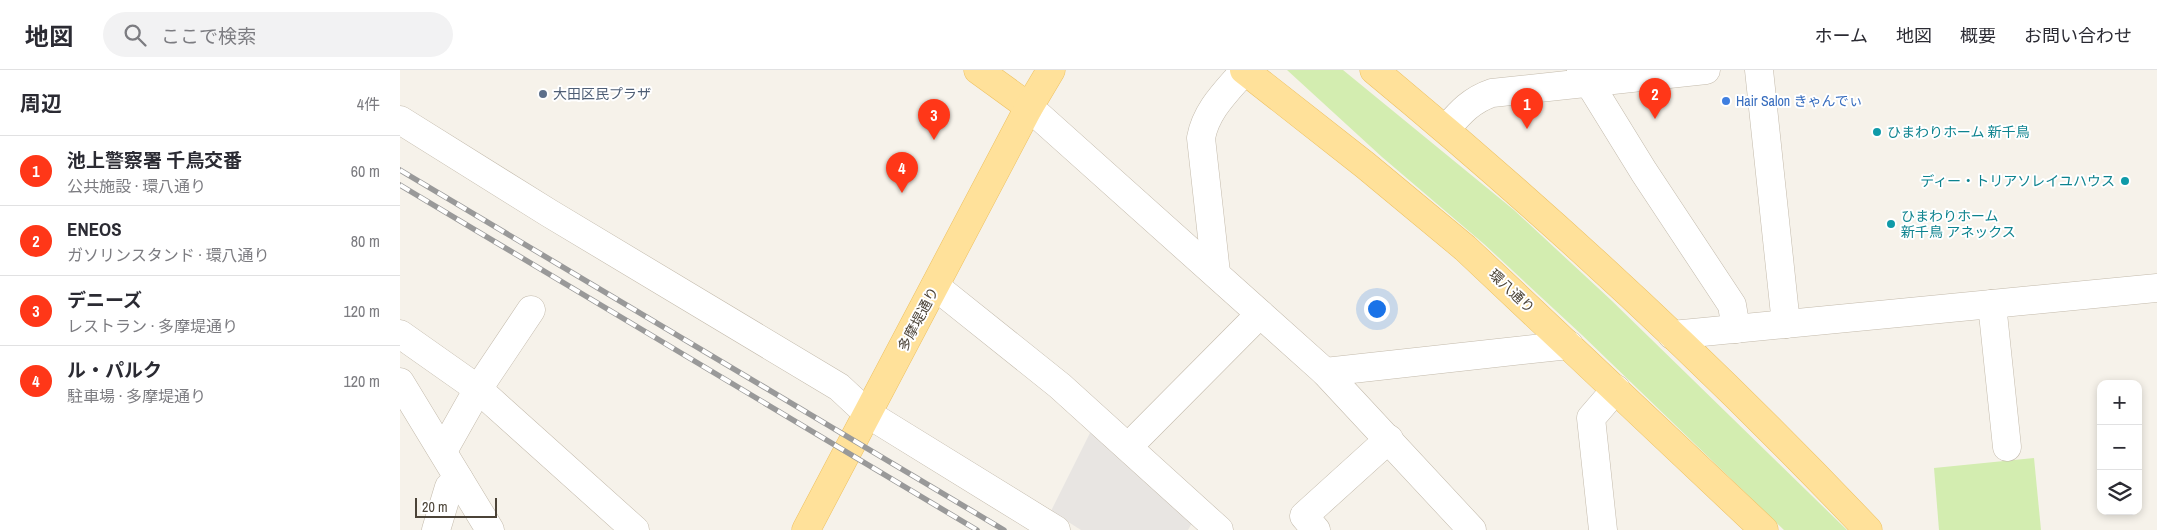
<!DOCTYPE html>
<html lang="ja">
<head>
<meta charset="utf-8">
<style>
	:root { --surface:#fff; --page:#f2f2f3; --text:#2b2b33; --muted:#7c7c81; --line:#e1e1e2; --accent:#ff3718 }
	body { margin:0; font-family:"Archivo Narrow","Noto Sans JP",sans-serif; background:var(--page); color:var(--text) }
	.controls { position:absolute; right:15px; bottom:15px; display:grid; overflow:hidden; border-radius:10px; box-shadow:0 2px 8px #0003 }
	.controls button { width:45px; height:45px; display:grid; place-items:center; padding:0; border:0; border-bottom:1px solid var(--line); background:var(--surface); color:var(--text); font:25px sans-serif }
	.scale { position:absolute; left:15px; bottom:12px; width:82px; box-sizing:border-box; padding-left:5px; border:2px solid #4b4337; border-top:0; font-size:14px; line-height:18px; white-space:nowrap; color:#4b4337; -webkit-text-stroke:4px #fff; paint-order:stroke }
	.you { position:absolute; left:976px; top:238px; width:18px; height:18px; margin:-12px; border:4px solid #fff; border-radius:50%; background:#1a73e8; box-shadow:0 0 0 8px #1a73e833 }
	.badge { display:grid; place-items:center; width:32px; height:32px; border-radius:50%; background:var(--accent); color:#fff; font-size:16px; font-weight:700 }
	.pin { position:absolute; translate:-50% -41px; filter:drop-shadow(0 1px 2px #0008) }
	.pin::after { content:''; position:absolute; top:26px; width:18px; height:15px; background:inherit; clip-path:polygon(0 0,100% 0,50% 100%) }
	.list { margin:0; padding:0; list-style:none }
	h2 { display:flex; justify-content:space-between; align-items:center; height:65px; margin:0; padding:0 20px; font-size:21px }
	h2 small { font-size:16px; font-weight:400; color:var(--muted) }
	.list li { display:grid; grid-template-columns:32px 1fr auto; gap:15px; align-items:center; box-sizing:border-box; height:70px; padding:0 20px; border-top:1px solid var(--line) }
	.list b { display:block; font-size:19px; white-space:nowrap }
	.list p { margin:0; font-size:16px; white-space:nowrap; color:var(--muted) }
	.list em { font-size:16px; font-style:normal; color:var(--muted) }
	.icon { flex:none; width:28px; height:28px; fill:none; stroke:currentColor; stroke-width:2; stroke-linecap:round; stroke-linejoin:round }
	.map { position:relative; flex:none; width:1757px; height:460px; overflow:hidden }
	header { display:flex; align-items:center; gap:30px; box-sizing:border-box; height:70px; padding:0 25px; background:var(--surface); border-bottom:1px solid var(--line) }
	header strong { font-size:24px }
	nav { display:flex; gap:28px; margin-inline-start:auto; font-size:18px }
	.search { width:350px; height:45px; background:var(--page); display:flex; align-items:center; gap:12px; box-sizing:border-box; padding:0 18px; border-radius:28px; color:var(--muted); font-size:19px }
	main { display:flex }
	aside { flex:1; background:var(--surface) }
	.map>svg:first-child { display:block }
	.green { fill:#d3edb0 }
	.parking { fill:#e8e5e2 }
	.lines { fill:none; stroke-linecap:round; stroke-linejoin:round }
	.minor-casing { stroke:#c3baab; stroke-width:29 }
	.major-casing { stroke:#eec160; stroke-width:29 }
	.minor { stroke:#fff; stroke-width:28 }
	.major { stroke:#ffe19a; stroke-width:28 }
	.rail-casing { stroke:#999; stroke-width:5.5 }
	.rail { stroke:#fff; stroke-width:4; stroke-dasharray:11; stroke-linecap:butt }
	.service-dot { fill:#5c6f8a; stroke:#fff; stroke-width:2 }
	.shop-dot { fill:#3f7fe0; stroke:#fff; stroke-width:2 }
	.culture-dot { fill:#0f9aa8; stroke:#fff; stroke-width:2 }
	.labels { text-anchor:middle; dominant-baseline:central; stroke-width:4; stroke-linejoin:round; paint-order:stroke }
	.service-label { font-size:14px; fill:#4e5e75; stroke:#fff; text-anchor:start }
	.shop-label { font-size:14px; fill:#366cbe; stroke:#fff; text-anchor:start }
	.culture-label { font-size:14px; fill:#0d838f; stroke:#fff; text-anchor:start }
	.street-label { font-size:14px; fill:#4b4337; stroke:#fff }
</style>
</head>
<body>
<header>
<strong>地図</strong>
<div class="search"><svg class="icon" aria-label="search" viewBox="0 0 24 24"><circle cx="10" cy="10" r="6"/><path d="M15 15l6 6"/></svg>ここで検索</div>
<nav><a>ホーム</a><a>地図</a><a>概要</a><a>お問い合わせ</a></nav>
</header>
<main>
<aside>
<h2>周辺<small>4件</small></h2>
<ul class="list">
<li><span class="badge">1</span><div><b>池上警察署 千鳥交番</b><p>公共施設 · 環八通り</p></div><em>60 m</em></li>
<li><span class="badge">2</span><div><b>ENEOS</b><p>ガソリンスタンド · 環八通り</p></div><em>80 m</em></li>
<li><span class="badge">3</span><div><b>デニーズ</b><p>レストラン · 多摩堤通り</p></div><em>120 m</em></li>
<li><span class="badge">4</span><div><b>ル・パルク</b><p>駐車場 · 多摩堤通り</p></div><em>120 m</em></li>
</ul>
</aside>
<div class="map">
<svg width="1757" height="460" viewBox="0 0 1757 460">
	<rect width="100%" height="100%" fill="#f6f2ea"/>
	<!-- green -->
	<g class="green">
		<path d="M887 0H943L1114 140 1211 230 1447 460H1384L1182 265 1084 174 982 87Z"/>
		<path d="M1634 388 1641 460H1539L1534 398Z"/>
	</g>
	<!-- parking -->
	<path class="parking" d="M693 357 792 453 788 460H681L651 441Z"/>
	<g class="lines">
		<defs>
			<g id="minor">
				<path d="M1181 0 1244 102 1332 235 1336 259"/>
				<path d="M1359 0 1386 254"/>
				<path d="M629 37 925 302 1072 460"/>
				<path d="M0 50 149 143 439 317 468 344 656 460"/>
				<path d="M1046 59C1060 43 1071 30 1092 23L1306 0"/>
				<path d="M816 203 801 68C806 40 827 21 844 1"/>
				<path d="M535 216 660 316 819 460"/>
				<path d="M1592 234 1607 377"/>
				<path d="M0 264 78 319 235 460"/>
				<path d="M1272 265 1757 218"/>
				<path d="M925 302 1169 275"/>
				<path d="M0 312 90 460"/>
				<path d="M728 377 860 244"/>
				<path d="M43 381 78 319 131 240"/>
				<path d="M36 460 49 417 59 409"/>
				<path d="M916 460 904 446 989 369"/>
				<path d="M1203 460 1191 348 1216 319"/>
			</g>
			<g id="major">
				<path d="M578 0 629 37"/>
				<path d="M844 0 965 95 1065 178 1364 460"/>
				<path d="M974 0C1147 143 1313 297 1468 460"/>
				<path d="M406 460 629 37 651 0"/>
			</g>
		</defs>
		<!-- minor casing -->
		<use href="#minor" class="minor-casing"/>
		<!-- major casing -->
		<use href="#major" class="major-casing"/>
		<!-- minor -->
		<use href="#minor" class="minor"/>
		<!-- major -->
		<use href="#major" class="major"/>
		<defs>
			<g id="rail">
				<path d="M0 100 604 460"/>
				<path d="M0 115 577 460"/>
			</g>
		</defs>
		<!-- rail casing -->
		<use href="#rail" class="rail-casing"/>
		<!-- rail -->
		<use href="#rail" class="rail"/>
	</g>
	<!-- markers -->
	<circle class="service-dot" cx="143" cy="24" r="5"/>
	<circle class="shop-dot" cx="1326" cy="31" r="5"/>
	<g class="culture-dot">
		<circle cx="1477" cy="62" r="5"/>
		<circle cx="1725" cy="111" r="5"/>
		<circle cx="1491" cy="154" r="5"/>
	</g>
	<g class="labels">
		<!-- service labels -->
		<g class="service-label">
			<text x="153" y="24">大田区民プラザ</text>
		</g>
		<!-- shop labels -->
		<g class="shop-label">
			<text x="1336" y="31">Hair Salon きゃんでぃ</text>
		</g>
		<!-- culture labels -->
		<g class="culture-label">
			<text x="1487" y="62">ひまわりホーム 新千鳥</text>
			<text x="1715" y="111" text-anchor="end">ディー・トリアソレイユハウス</text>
			<text x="1501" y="146">ひまわりホーム<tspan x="1501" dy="16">新千鳥 アネックス</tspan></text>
		</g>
		<!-- street labels -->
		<g class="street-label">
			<text transform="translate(1112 221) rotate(43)">環八通り</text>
			<text transform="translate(518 249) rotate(-62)">多摩堤通り</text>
		</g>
	</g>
</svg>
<div class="controls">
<button>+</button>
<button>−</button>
<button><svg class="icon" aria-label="layers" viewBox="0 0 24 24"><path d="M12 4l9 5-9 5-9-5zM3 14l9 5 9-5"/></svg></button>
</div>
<div class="scale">20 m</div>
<div class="you"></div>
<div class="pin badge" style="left:1127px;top:59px">1</div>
<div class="pin badge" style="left:1255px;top:49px">2</div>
<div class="pin badge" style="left:534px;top:70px">3</div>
<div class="pin badge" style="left:502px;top:123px">4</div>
</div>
</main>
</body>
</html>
